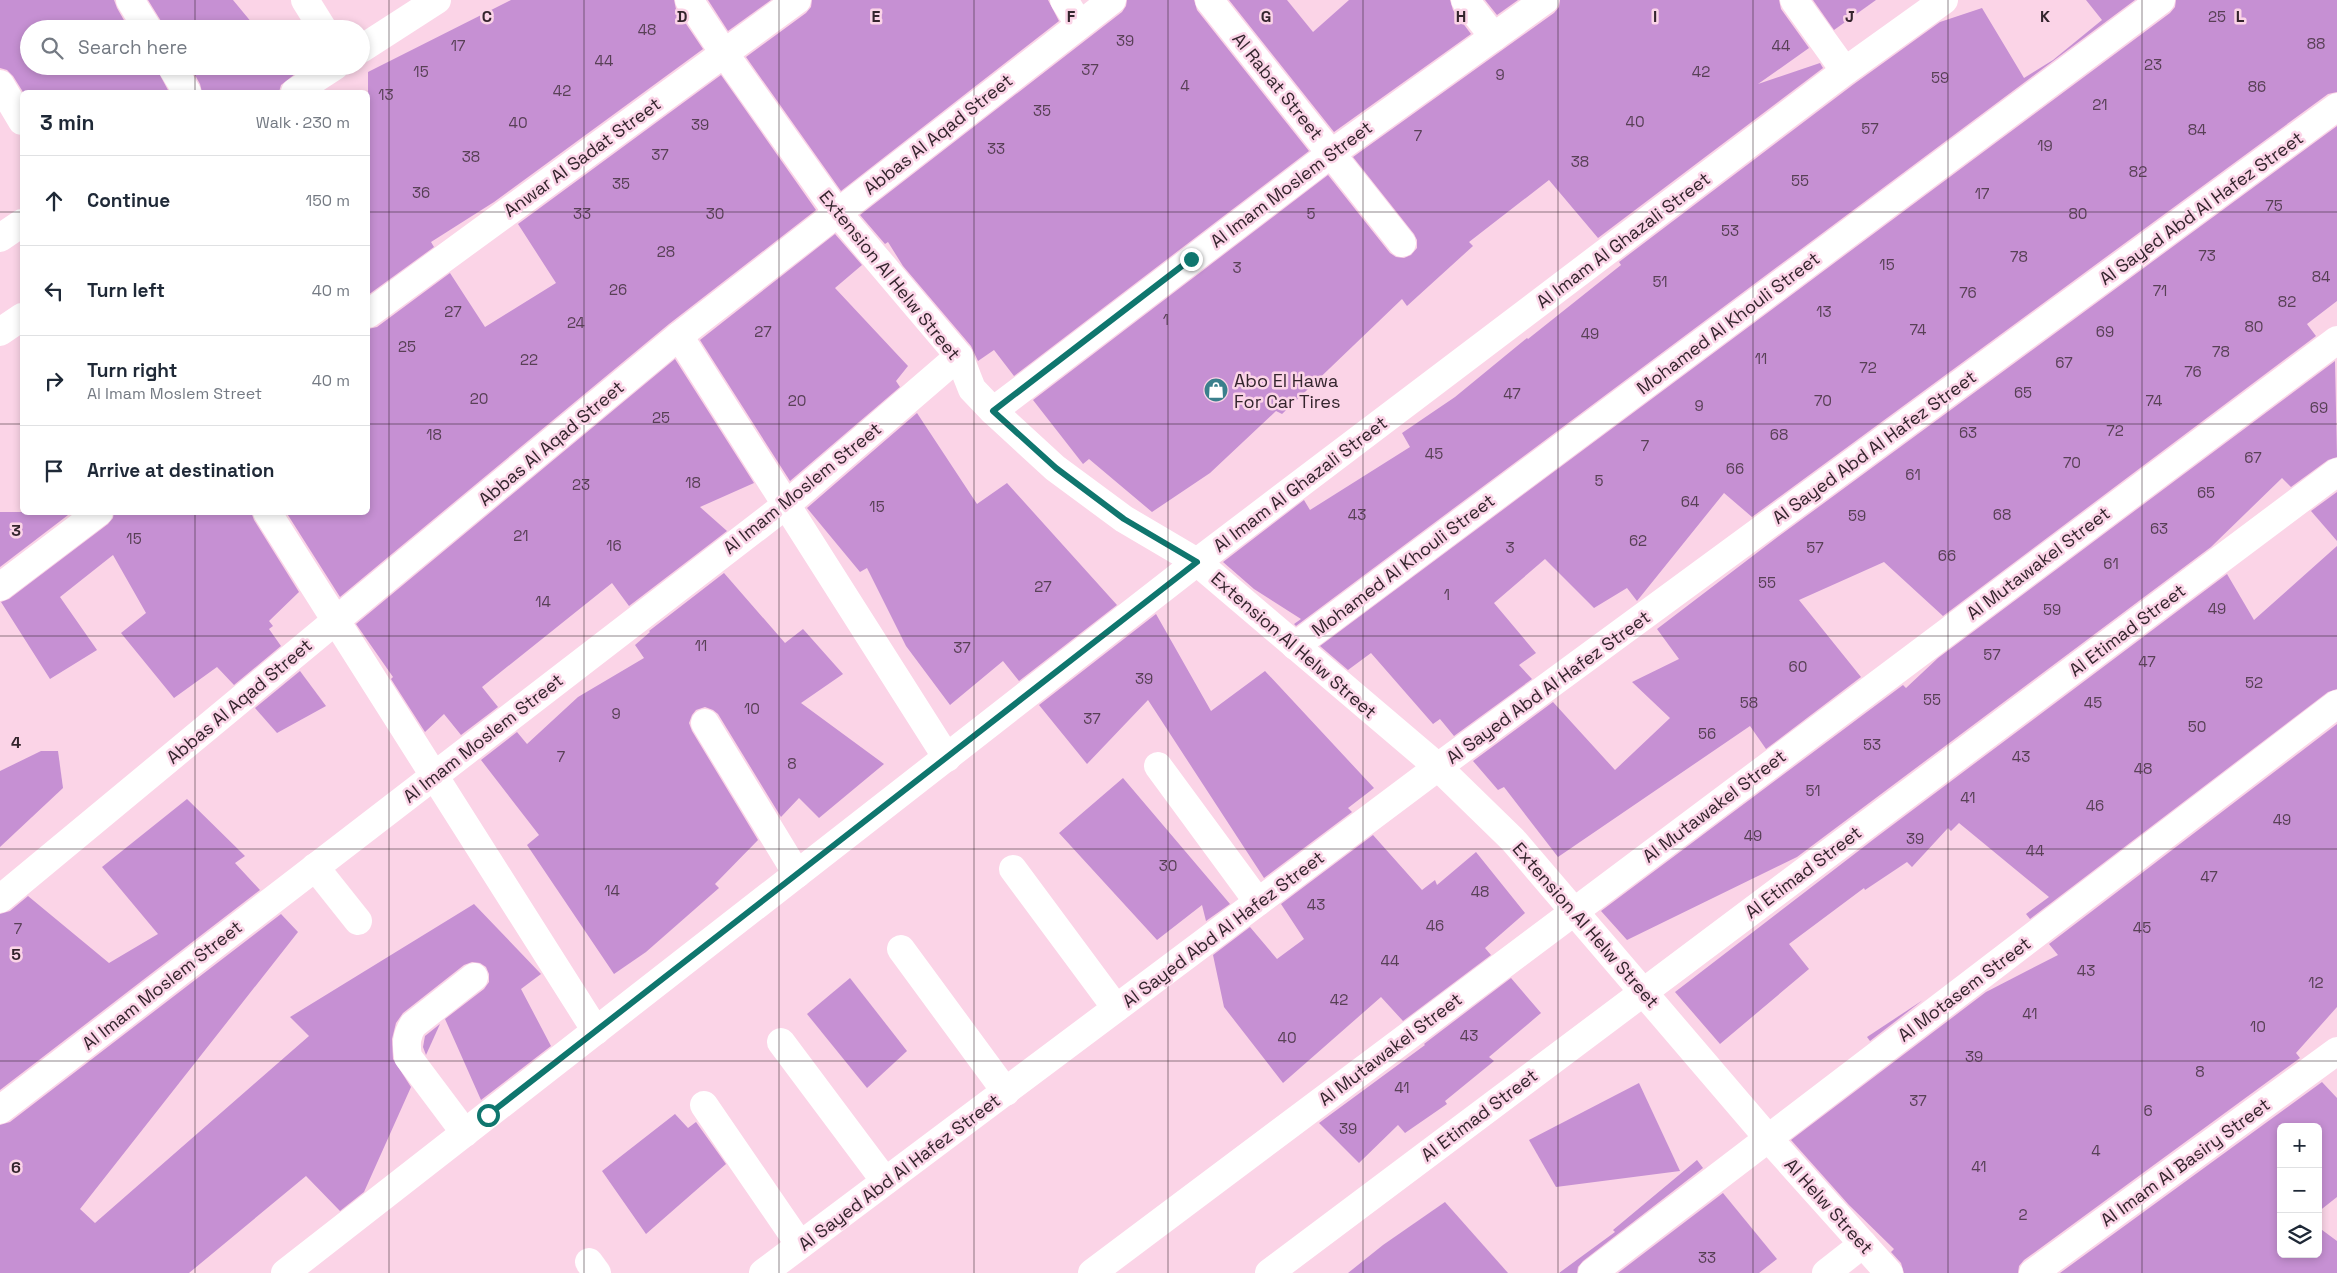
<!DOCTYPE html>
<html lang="en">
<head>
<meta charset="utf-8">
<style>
	:root { --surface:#fff; --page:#f2f2f3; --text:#1f2937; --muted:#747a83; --line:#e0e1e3 }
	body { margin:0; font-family:"Space Grotesk",sans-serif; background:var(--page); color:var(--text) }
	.controls { position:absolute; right:15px; bottom:15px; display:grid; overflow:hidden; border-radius:8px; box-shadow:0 2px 8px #0003 }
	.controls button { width:45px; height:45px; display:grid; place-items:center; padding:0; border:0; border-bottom:1px solid var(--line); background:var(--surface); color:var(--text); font:25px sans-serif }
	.stop { position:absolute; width:15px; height:15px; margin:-11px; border:4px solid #0f766e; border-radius:50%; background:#fff }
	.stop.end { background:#0f766e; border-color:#fff; box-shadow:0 1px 5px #0008 }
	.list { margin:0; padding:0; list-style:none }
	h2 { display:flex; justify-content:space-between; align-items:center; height:65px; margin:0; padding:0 20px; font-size:21px }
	h2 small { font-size:16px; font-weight:400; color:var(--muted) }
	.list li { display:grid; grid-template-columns:32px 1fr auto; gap:15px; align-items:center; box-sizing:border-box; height:90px; padding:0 20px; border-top:1px solid var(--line) }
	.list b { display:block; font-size:19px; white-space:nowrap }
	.list p { margin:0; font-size:16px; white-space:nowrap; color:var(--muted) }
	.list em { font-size:16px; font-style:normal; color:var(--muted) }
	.icon { flex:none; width:28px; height:28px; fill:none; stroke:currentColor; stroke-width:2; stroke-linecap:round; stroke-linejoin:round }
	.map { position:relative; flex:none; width:2337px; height:1273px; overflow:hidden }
	.search { position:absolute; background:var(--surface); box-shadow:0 2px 8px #0003; left:20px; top:20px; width:350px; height:55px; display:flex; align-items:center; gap:12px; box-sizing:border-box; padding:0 18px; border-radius:28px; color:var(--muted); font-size:19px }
	.panel { position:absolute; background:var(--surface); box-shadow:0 2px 8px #0003; left:20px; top:90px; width:350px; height:425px; border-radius:8px }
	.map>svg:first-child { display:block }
	.building { fill:#c690d3 }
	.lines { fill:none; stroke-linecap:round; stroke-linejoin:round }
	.minor { stroke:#fff; stroke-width:28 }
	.route { stroke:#0f766e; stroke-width:6 }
	.grid { fill:none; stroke:#34252d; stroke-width:1; stroke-opacity:0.55 }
	.labels { text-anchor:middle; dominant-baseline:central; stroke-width:5; stroke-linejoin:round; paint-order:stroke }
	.number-label { font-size:15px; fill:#584056 }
	.street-label { font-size:18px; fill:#34252d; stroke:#fbd4e7 }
	.poi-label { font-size:18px; fill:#34252d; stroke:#fbd4e7; text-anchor:start }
	.grid-label { font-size:16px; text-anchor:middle; font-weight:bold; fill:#34252d; stroke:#fbd4e7; stroke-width:5; stroke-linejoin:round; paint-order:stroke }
</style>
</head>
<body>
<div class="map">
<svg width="2337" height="1273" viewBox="0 0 2337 1273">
	<rect width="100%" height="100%" fill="#fbd4e7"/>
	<!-- building -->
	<g class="building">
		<path d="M0 0H114L117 8 129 29H29V66H155L169 92H23L13 76 7 70 0 68Z"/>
		<path d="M148 0H233L257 29H164L161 21Z"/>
		<path d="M511 0H674L676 9 703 49 494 202 431 242 434 247 368 295V72Z"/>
		<path d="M708 0H771L728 31Z"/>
		<path d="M812 0H1048L1059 21 841 191 746 57 806 13 811 7Z"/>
		<path d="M1127 0H1194L1197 10 1309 151 1014 376 994 350 978 361 971 346 903 266 888 242 885 244 860 215 1122 12 1126 6Z"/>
		<path d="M1229 0H1287L1313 32 1349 0H1450L1453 10 1471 34 1334 132Z"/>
		<path d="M1485 0H1518L1497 15Z"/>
		<path d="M1560 0H1779L1781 9 1809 48 1758 84 1820 63 1823 68 1598 238 1549 180 1469 242 1473 246 1407 306 1402 299 1282 414 1276 411 1210 473 1152 512 1089 459 1083 464 1033 400 1328 175 1390 253 1396 257 1404 258 1411 255 1417 248V240L1414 234 1353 157 1554 13 1559 7Z"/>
		<path d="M1813 0H1876L1834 30Z"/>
		<path d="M2086 0H2135L1296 626 1294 624 1301 619 1254 589 1223 562 1304 500 1310 510 1410 447 1402 433 1455 397 1527 338 1528 339 1621 265 1619 262 1854 84 1940 22 1982 8 2024 78 2053 60 2102 20Z"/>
		<path d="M2176 0H2337V92L2328 94 1752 517 1724 493 1637 601 1627 588 1594 608 1545 559 1494 603 1536 653 1519 665 1532 679 1454 736 1440 719 1433 724 1371 653 1348 670 1320 646 2170 13 2175 7Z"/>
		<path d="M190 66H288L295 74 281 85 279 92H202L200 84Z"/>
		<path d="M721 75 816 210 669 324 340 597 286 512H368V329L377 327 450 273 485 327 556 283 518 224Z"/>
		<path d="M2337 126V301L2307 324 2316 336 1943 616 1884 562 1799 600 1861 677 1766 749 1750 726 1558 857 1504 787 1498 790 1473 761 1553 702 1615 770 1670 718 1632 682 1679 659 1657 629 1775 539Z"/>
		<path d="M835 234 862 265 835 288 908 366 896 381 900 387 790 481 700 340Z"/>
		<path d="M675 359 754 483 700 507 727 531 629 606 612 583 482 687 498 707 461 735 444 714 425 732 391 679 393 677 356 624Z"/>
		<path d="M2335 361 2337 457 2328 460 2291 487 2282 478 2211 547 1797 857 1627 940 1601 911 1903 685 1906 688 1938 658Z"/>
		<path d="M917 413 977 504 1007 483 1117 605 1019 681 1003 661 950 705 906 646 867 568 860 572 807 508Z"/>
		<path d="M2337 492V541L2311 511Z"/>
		<path d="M0 512H72L0 567Z"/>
		<path d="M114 512H251L254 520 299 592 269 621 273 626 269 629 281 646 234 685 217 667 174 698 121 633 146 613 113 555 60 597 97 650 50 679 1 602 9 599 108 524 113 518Z"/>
		<path d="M2337 546V689L2328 692 2030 919 2026 914 2049 897 1959 823 1951 831 1948 828 1912 867 1907 862 1865 890 1864 888 1789 944 1809 969 1720 1044 1675 992 1874 839 2227 574 2254 620Z"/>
		<path d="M724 573 785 643 803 629 843 674 801 703 884 764 819 818 799 798 781 817 718 714 713 710 705 707 696 710 692 715 689 723 692 731 758 840 715 884 719 888 646 952 614 974 527 845 539 835 481 760 517 732 527 744 578 697 644 658 635 645 650 632 649 631Z"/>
		<path d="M1156 614 1211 711 1265 671 1374 788 1348 808 1352 812 1264 878 1148 700 1087 764 1039 705Z"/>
		<path d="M300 671 326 706 277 733 255 708Z"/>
		<path d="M2337 724V1007L2296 1053 2300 1058 2024 1260 2019 1266 2018 1273H1904L1901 1263 1891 1252 1894 1249 1849 1205 1791 1140 1986 992 2058 955 2049 944Z"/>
		<path d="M41 751H58L63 788 0 847V771Z"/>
		<path d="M1123 778 1230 904 1206 921 1202 905 1157 940 1059 833Z"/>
		<path d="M187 799 245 856 235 863 260 890 0 1090V914L10 911 28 896 109 963 158 934 102 867Z"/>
		<path d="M1373 835 1422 890 1435 880 1437 885 1476 852 1525 913 1485 948 1491 955 1403 1021 1381 997 1283 1083 1224 1007 1213 955 1250 927 1277 959 1304 939 1281 904Z"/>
		<path d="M474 904 541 974 521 989 551 1046 481 1100 445 1019 484 989 489 982V974L486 967 480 963 472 962 464 965 403 1013 396 1023 392 1039 393 1059 411 1087 364 1192 340 1211 306 1176 189 1273H0V1125L10 1122 281 914 298 932 80 1209 95 1223 309 1036 290 1017Z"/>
		<path d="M850 978 907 1051 867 1088 807 1014Z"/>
		<path d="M1511 978 1541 1013 1489 1057 1494 1061 1445 1101 1447 1104 1405 1133 1398 1125 1359 1163 1319 1123 1425 1045 1424 1044Z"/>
		<path d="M1923 1000 1870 1041 1867 1037Z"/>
		<path d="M440 1024 426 1055 423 1047 425 1036Z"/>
		<path d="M2322 1082 2337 1098V1197L2318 1212V1127H2281V1254H2318V1227L2337 1241V1273H2060Z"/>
		<path d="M1639 1083 1680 1171 1556 1187 1529 1140Z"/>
		<path d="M675 1114 688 1128 696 1122 726 1164 646 1234 602 1171Z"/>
		<path d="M1697 1160 1703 1168 1583 1261 1578 1267 1577 1273H1559L1615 1232 1613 1230Z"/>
		<path d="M1723 1193 1777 1259 1759 1273H1618Z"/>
		<path d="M1445 1202 1508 1273H1348L1383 1245Z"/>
	</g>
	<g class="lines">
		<!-- minor -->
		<g class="minor">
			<path d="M130 0 148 29"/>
			<path d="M305 0 323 29"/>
			<path d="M689 0 724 53 837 212 959 356 972 389 993 411 1055 468 1124 519 1197 562 1438 767 1513 840 1768 1138 1889 1273"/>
			<path d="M1064 0 1079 24"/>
			<path d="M1209 0 1402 243"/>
			<path d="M1465 0 1494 37"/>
			<path d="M1794 0 1845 71"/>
			<path d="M361 49 437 0"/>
			<path d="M171 66 187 92"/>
			<path d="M0 84 22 121"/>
			<path d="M295 92 335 66"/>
			<path d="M0 238 22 223"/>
			<path d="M368 314 797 0"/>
			<path d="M0 332 22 317"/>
			<path d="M679 336 947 758"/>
			<path d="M993 411 1332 153 1545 0"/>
			<path d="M267 512 596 1031"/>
			<path d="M0 587 99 512"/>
			<path d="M1295 646 2161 0"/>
			<path d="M705 723 797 874"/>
			<path d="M1158 766 1258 902"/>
			<path d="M315 867 358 921"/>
			<path d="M1013 869 1116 1008"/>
			<path d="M0 899 679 336 1112 0"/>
			<path d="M901 949 1006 1092"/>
			<path d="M781 1042 885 1181"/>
			<path d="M704 1105 800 1245"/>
			<path d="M0 1110 786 505 959 356"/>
			<path d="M465 1133 408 1057C406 1044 406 1036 413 1025L474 977"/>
			<path d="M589 1262 597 1273"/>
			<path d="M285 1273 1197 562 1845 71 1944 0"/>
			<path d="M763 1273 1438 767 2337 107"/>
			<path d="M1092 1273 2337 340"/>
			<path d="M1269 1273 2337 472"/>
			<path d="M1592 1273 2337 704"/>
			<path d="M1826 1273 1863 1244"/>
			<path d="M2033 1273 2337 1051"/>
		</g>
	</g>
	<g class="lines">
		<!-- route -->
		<path class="route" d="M488 1115 1197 562 1124 519 1056 468 993 411 1191 259"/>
	</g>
	<!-- grid -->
	<path class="grid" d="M195 0V29M389 0V1273M584 0V1273M779 0V1273M974 0V1273M1168 0V1273M1363 0V1273M1558 0V1273M1753 0V1273M1948 0V1273M2142 0V1273M195 66V92M0 212H22M368 212H2337M0 424H22M368 424H2337M195 512V1273M0 636H2337M0 849H2337M0 1061H2337"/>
	<!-- icons -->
	<defs>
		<symbol id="shop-disc" viewBox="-11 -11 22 22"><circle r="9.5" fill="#3a808c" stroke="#fbd4e7"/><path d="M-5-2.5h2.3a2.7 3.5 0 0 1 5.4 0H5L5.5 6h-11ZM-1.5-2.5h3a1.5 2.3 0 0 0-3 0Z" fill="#fff"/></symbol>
	</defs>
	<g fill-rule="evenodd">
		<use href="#shop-disc" x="1202" y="376" width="28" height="28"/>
	</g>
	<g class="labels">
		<!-- number labels -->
		<g class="number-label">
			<text x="2217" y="16">25</text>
			<text x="647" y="29">48</text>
			<text x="1125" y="40">39</text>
			<text x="2316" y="43">88</text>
			<text x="458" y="45">17</text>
			<text x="1781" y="45">44</text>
			<text x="604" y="60">44</text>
			<text x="2153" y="64">23</text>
			<text x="1090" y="69">37</text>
			<text x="421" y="71">15</text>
			<text x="1701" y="71">42</text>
			<text x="1500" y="74">9</text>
			<text x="1940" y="77">59</text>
			<text x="1185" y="85">4</text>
			<text x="2257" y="86">86</text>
			<text x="562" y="90">42</text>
			<text x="386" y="94">13</text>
			<text x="2100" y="104">21</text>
			<text x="1042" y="110">35</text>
			<text x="1635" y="121">40</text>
			<text x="518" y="122">40</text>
			<text x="700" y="124">39</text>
			<text x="1870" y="128">57</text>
			<text x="2197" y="129">84</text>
			<text x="1418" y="135">7</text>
			<text x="2045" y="145">19</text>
			<text x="996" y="148">33</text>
			<text x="660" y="154">37</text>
			<text x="471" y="156">38</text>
			<text x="1580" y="161">38</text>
			<text x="2138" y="171">82</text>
			<text x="1800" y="180">55</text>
			<text x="621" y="183">35</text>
			<text x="421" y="192">36</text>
			<text x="1982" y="193">17</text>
			<text x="2274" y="205">75</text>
			<text x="582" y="213">33</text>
			<text x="715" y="213">30</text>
			<text x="1311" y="213">5</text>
			<text x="2078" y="213">80</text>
			<text x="1730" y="230">53</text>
			<text x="666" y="251">28</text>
			<text x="2207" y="255">73</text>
			<text x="2019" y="256">78</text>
			<text x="1887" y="264">15</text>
			<text x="1237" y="267">3</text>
			<text x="2321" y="276">84</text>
			<text x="1660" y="281">51</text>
			<text x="618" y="289">26</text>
			<text x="2160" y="290">71</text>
			<text x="1968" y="292">76</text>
			<text x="2287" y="301">82</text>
			<text x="453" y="311">27</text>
			<text x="1824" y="311">13</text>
			<text x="1166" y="319">1</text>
			<text x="576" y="322">24</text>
			<text x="2254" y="326">80</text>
			<text x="1918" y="329">74</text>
			<text x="763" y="331">27</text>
			<text x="2105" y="331">69</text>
			<text x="1590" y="333">49</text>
			<text x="407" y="346">25</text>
			<text x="2221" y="351">78</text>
			<text x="1761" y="358">11</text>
			<text x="529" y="359">22</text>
			<text x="2064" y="362">67</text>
			<text x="1868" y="367">72</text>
			<text x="2193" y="371">76</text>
			<text x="2023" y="392">65</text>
			<text x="1512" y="393">47</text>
			<text x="479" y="398">20</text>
			<text x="797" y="400">20</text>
			<text x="1823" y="400">70</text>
			<text x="2154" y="400">74</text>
			<text x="1699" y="405">9</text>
			<text x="2319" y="407">69</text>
			<text x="661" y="417">25</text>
			<text x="2115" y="430">72</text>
			<text x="1968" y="432">63</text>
			<text x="434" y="434">18</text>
			<text x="1779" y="434">68</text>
			<text x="1645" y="445">7</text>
			<text x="1434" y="453">45</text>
			<text x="2253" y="457">67</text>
			<text x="2072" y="462">70</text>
			<text x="1735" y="468">66</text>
			<text x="1913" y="474">61</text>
			<text x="1599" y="480">5</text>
			<text x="693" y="482">18</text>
			<text x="581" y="484">23</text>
			<text x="2206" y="492">65</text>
			<text x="1690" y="501">64</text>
			<text x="877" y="506">15</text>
			<text x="1357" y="514">43</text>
			<text x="2002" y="514">68</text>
			<text x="1857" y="515">59</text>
			<text x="2159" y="528">63</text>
			<text x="521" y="535">21</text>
			<text x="134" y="538">15</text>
			<text x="1638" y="540">62</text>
			<text x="614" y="545">16</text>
			<text x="1510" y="547">3</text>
			<text x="1815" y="547">57</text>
			<text x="1947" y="555">66</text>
			<text x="2111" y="563">61</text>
			<text x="1767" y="582">55</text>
			<text x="1043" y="586">27</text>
			<text x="1447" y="594">1</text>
			<text x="543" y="601">14</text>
			<text x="2217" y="608">49</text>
			<text x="2052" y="609">59</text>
			<text x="701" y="645">11</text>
			<text x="962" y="647">37</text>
			<text x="1992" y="654">57</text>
			<text x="2147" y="661">47</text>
			<text x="1798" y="666">60</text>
			<text x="1144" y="678">39</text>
			<text x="2254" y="682">52</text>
			<text x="1932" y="699">55</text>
			<text x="1749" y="702">58</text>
			<text x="2093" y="702">45</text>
			<text x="752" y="708">10</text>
			<text x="616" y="713">9</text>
			<text x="1092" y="718">37</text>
			<text x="2197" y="726">50</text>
			<text x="1707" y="733">56</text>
			<text x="1872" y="744">53</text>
			<text x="561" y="756">7</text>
			<text x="2021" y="756">43</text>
			<text x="792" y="763">8</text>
			<text x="2143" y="768">48</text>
			<text x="1813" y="790">51</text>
			<text x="1968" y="797">41</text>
			<text x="2095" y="805">46</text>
			<text x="2282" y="819">49</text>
			<text x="1753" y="835">49</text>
			<text x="1915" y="838">39</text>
			<text x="2035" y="850">44</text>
			<text x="1168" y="865">30</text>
			<text x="2209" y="876">47</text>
			<text x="612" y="890">14</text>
			<text x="1480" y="891">48</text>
			<text x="1316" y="904">43</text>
			<text x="1435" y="925">46</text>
			<text x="2142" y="927">45</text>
			<text x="18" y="928">7</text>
			<text x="1390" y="960">44</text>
			<text x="2086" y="970">43</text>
			<text x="2316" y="982">12</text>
			<text x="1339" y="999">42</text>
			<text x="2030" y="1013">41</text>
			<text x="2258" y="1026">10</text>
			<text x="1469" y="1035">43</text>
			<text x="1287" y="1037">40</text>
			<text x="1974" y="1056">39</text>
			<text x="2200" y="1071">8</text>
			<text x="1402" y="1087">41</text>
			<text x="1918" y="1100">37</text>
			<text x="2148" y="1110">6</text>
			<text x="1348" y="1128">39</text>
			<text x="2096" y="1150">4</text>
			<text x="1979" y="1166">41</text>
			<text x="2023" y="1214">2</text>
			<text x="1707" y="1257">33</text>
		</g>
		<!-- street labels -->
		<g class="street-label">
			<text transform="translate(1278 86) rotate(51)">Al Rabat Street</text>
			<text transform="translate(938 134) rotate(-38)">Abbas Al Aqad Street</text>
			<text transform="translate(582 157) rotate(-36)">Anwar Al Sadat Street</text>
			<text transform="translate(1291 184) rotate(-37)">Al Imam Moslem Street</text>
			<text transform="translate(2201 208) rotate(-36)">Al Sayed Abd Al Hafez Street</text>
			<text transform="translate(1623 240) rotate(-37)">Al Imam Al Ghazali Street</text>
			<text transform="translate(890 275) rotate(51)">Extension Al Helw Street</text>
			<text transform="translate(1728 323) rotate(-37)">Mohamed Al Khouli Street</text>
			<text transform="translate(551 443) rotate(-40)">Abbas Al Aqad Street</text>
			<text transform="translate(1874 447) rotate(-36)">Al Sayed Abd Al Hafez Street</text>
			<text transform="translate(1300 484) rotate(-37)">Al Imam Al Ghazali Street</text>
			<text transform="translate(802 488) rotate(-39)">Al Imam Moslem Street</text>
			<text transform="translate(2038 563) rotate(-37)">Al Mutawakel Street</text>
			<text transform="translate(1403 565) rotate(-37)">Mohamed Al Khouli Street</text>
			<text transform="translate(2127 630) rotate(-37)">Al Etimad Street</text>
			<text transform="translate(1294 645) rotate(41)">Extension Al Helw Street</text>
			<text transform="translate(1548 687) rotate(-36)">Al Sayed Abd Al Hafez Street</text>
			<text transform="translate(239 701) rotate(-40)">Abbas Al Aqad Street</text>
			<text transform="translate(483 738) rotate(-38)">Al Imam Moslem Street</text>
			<text transform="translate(1714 806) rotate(-37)">Al Mutawakel Street</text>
			<text transform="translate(1803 872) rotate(-37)">Al Etimad Street</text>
			<text transform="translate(1586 925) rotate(49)">Extension Al Helw Street</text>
			<text transform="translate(1223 929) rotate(-37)">Al Sayed Abd Al Hafez Street</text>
			<text transform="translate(162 985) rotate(-38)">Al Imam Moslem Street</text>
			<text transform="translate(1964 989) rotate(-37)">Al Motasem Street</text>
			<text transform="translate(1390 1049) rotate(-37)">Al Mutawakel Street</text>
			<text transform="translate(1479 1115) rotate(-37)">Al Etimad Street</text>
			<text transform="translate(2185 1162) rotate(-36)">Al Imam Al Basiry Street</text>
			<text transform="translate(899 1172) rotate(-37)">Al Sayed Abd Al Hafez Street</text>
			<text transform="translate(1829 1206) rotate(48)">Al Helw Street</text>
		</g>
		<!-- poi labels -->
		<g class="poi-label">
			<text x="1234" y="380">Abo El Hawa<tspan x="1234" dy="21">For Car Tires</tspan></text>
		</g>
	</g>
	<g class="grid-label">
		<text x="487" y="22">C</text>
		<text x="682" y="22">D</text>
		<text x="876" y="22">E</text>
		<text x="1071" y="22">F</text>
		<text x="1266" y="22">G</text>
		<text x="1461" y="22">H</text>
		<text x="1655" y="22">I</text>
		<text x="1850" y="22">J</text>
		<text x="2045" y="22">K</text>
		<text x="2240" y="22">L</text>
		<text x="16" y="536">3</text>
		<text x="16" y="748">4</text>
		<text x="16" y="960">5</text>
		<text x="16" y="1173">6</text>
	</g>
</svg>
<div class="controls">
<button>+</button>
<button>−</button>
<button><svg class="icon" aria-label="layers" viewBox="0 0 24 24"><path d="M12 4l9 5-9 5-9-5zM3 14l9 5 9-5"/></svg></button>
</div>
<div class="stop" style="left:488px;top:1115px"></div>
<div class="stop end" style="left:1191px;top:259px"></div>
<div class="search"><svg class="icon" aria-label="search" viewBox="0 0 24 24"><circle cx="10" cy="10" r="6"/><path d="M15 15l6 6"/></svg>Search here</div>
<section class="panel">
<h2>3 min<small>Walk · 230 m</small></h2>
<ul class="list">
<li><svg class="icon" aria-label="ahead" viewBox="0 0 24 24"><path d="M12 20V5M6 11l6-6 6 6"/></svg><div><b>Continue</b></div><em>150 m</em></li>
<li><svg class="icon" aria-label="left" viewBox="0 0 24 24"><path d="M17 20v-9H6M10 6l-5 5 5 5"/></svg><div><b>Turn left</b></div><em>40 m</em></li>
<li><svg class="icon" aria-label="right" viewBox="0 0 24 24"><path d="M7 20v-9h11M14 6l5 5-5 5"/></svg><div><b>Turn right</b><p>Al Imam Moslem Street</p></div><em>40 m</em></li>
<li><svg class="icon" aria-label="arrive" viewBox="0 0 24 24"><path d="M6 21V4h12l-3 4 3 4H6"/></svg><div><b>Arrive at destination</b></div></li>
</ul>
</section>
</div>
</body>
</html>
